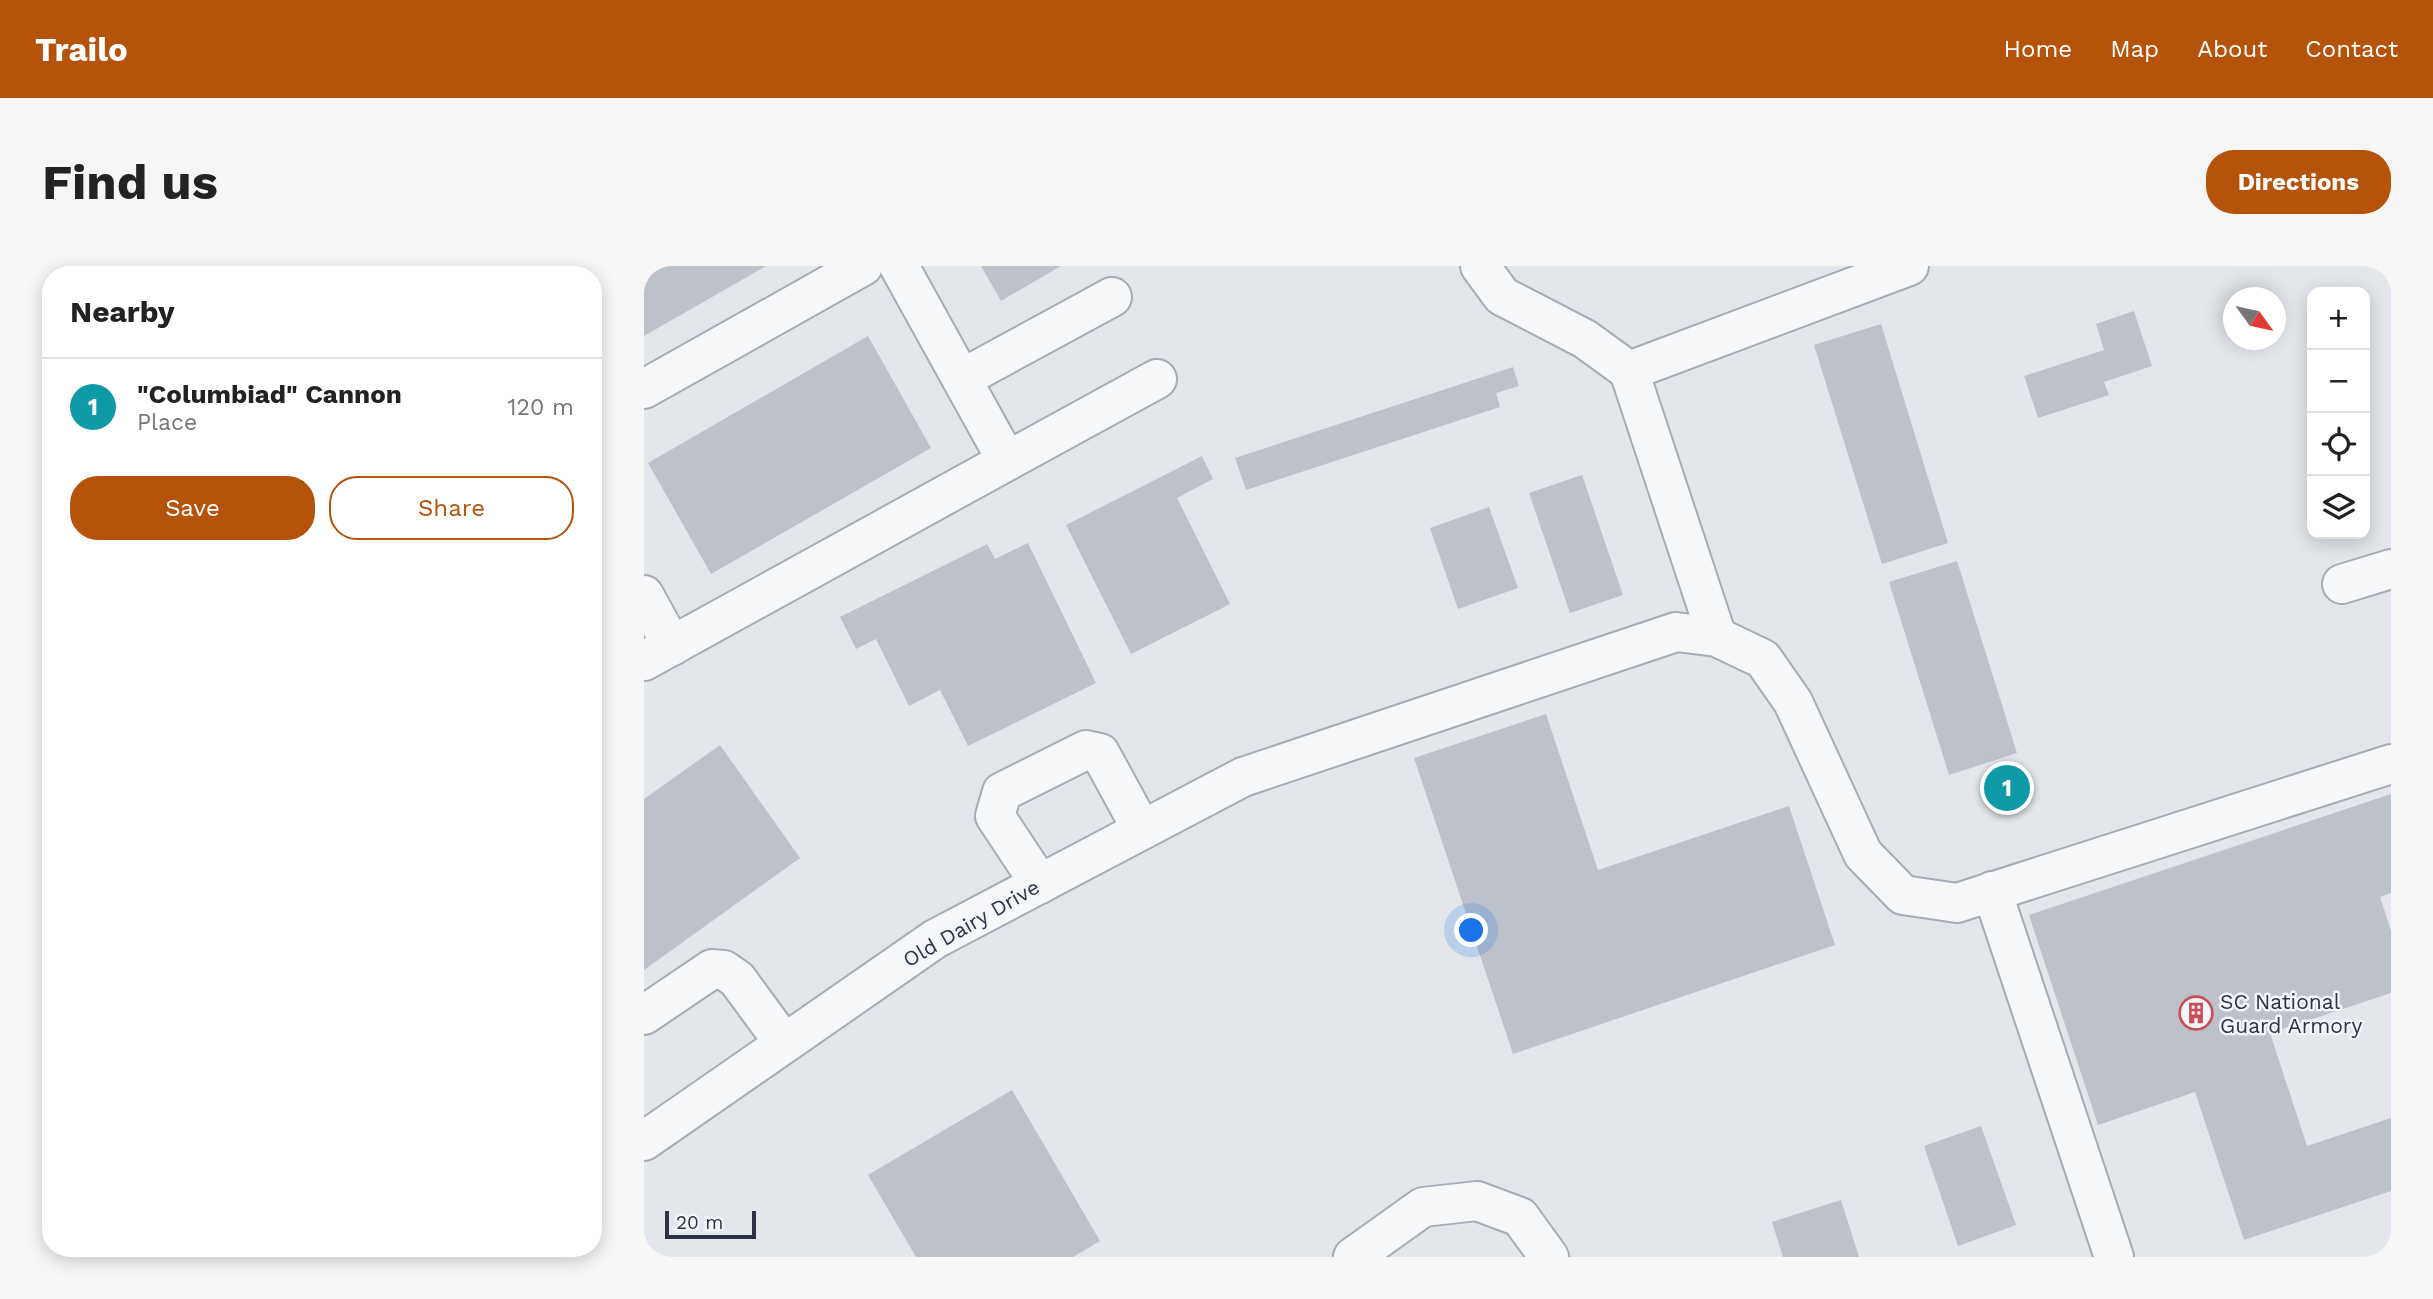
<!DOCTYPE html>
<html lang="en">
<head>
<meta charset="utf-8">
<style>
	:root { --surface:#fff; --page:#f6f6f6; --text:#222; --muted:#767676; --line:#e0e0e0; --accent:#b45309 }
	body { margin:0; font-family:"Work Sans",sans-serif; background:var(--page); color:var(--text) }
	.controls { position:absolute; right:21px; top:21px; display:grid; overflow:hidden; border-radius:14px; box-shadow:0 4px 18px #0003 }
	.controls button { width:63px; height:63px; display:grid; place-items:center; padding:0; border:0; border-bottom:2px solid var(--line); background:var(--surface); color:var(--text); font:35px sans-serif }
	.compass { position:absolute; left:1579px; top:21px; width:63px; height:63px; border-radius:50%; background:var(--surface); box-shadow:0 4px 18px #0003; rotate:123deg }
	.scale { position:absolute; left:21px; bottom:18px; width:91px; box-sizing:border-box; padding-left:7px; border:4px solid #2b3243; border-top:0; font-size:19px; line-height:24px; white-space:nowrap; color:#2b3243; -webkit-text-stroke:5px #f3f5f8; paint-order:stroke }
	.you { position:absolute; left:828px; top:665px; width:24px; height:24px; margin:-18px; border:5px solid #fff; border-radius:50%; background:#1a73e8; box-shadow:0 0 0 10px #1a73e833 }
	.badge { display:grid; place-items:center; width:46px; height:46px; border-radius:50%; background:var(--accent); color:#fff; font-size:23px; font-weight:700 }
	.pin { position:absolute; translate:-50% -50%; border:4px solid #fff; box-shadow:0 2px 7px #0006 }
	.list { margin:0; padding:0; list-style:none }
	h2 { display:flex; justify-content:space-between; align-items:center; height:91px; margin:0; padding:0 28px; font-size:30px }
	h2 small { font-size:23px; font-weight:400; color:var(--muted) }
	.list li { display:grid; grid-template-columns:46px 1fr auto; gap:21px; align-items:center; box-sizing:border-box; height:98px; padding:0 28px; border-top:2px solid var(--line) }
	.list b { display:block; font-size:26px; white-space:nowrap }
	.list p { margin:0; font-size:23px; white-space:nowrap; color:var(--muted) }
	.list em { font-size:23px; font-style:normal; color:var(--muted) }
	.actions { display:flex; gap:14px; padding:21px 28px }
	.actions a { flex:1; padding:16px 0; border:2px solid var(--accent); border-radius:28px; text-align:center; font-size:24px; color:var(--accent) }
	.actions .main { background:var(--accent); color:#fff }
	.icon { flex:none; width:38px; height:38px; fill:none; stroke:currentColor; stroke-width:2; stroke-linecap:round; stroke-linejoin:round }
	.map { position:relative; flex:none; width:1747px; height:991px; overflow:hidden; border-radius:28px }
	header { display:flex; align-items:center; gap:42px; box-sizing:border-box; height:98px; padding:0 35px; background:var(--accent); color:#fff }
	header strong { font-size:33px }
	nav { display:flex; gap:38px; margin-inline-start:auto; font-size:24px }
	.intro { display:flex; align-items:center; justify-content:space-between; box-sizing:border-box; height:168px; padding:0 42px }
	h1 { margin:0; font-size:49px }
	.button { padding:18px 32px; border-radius:28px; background:var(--accent); color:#fff; font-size:24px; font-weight:700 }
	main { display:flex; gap:42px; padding:0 42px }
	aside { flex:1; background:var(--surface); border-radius:28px; box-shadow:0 4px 18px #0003 }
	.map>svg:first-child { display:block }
	.building { fill:#bdc1ca }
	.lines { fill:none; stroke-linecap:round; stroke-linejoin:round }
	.minor-casing { stroke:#a8acb5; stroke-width:42 }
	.minor { stroke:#f6f7f9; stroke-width:38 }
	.labels { text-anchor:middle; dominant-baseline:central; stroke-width:5; stroke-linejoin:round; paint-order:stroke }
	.street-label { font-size:21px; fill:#2b3243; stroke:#f3f5f8 }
	.poi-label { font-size:21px; fill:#2b3243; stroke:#f3f5f8; text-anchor:start }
</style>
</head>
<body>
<header>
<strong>Trailo</strong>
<nav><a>Home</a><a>Map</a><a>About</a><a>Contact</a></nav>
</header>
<div class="intro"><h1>Find us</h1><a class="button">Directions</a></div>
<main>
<aside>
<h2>Nearby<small></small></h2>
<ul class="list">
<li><span class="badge" style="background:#0f9aa8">1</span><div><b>&quot;Columbiad&quot; Cannon</b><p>Place</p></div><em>120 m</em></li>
</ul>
<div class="actions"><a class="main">Save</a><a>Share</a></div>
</aside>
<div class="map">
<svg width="1747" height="991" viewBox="0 0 1747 991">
	<rect width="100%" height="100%" fill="#e3e6eb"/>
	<!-- building -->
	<g class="building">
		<path d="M0 0H122L0 70Z"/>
		<path d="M337 0H417L357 35Z"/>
		<path d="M1490 45 1508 100 1460 116 1465 129 1394 152 1380 110 1460 84 1452 58Z"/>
		<path d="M1237 58 1304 277 1238 298 1170 79Z"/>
		<path d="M224 70 287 182 67 308 4 197Z"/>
		<path d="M869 101 875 120 852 127 856 141 602 224 591 192Z"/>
		<path d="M558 190 569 213 533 232 586 338 487 388 422 259Z"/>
		<path d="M938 209 979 329 926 347 885 227Z"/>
		<path d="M845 241 874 322 814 343 786 262Z"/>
		<path d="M384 277 452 417 324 480 296 424 265 440 232 373 212 383 196 351 343 278 351 293Z"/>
		<path d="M1313 295 1373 487 1305 509 1245 316Z"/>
		<path d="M902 448 954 604 1145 540 1191 679 869 788 770 492Z"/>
		<path d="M76 479 156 592 0 704V533Z"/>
		<path d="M1747 528V627L1736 631 1747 665V727L1626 767 1663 880 1747 852V925L1600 974 1551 826 1454 859 1385 649Z"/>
		<path d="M368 824 456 975 429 991H272L224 909Z"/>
		<path d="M1337 860 1372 959 1314 980 1280 880Z"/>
		<path d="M1197 934 1215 991H1139L1128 956Z"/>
	</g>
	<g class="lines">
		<defs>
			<g id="minor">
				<path d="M836 0 858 30 941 73 985 105"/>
				<path d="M319 112 468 31"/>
				<path d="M0 123 219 0"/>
				<path d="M363 195 513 113"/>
				<path d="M1698 318 1747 303"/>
				<path d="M0 329 28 380"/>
				<path d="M1073 371 985 105 1265 0"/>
				<path d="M0 395 363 195 255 0"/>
				<path d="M396 618 351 550 358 526 442 484 456 487 498 564"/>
				<path d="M1348 625 1470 991"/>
				<path d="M0 749 68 703 80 704 93 713 140 777"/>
				<path d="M0 875 291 673 599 511 1032 366 1073 371 1119 393 1149 436 1219 588 1259 629 1313 637 1747 498"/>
				<path d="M709 991 779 941 833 935 876 951 905 991"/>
			</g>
		</defs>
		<!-- minor casing -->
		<use href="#minor" class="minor-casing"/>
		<!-- minor -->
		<use href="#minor" class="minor"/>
	</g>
	<!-- icons -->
	<defs>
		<symbol id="building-ring" viewBox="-11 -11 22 22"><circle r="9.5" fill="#f3f5f8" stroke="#cb4d59" stroke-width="1.5"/><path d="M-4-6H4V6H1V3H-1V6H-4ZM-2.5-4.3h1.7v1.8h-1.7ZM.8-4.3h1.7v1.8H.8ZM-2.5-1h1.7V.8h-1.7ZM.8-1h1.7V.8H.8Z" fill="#cb4d59"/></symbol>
	</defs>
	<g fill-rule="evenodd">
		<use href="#building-ring" x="1533" y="728" width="38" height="38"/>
	</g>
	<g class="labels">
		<!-- street labels -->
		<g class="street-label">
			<text transform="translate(327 657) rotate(-30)">Old Dairy Drive</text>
		</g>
		<!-- poi labels -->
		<g class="poi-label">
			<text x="1576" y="735">SC National<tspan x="1576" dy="24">Guard Armory</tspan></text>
		</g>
	</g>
</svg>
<div class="controls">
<button>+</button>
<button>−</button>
<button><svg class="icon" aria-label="locate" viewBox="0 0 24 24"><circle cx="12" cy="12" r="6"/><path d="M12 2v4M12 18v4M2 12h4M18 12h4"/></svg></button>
<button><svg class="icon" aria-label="layers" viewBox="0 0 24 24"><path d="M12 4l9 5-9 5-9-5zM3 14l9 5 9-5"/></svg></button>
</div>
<svg class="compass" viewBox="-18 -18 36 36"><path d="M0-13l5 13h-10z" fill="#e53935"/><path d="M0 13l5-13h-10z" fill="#767676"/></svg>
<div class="scale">20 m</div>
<div class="you"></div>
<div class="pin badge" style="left:1363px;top:522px;background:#0f9aa8">1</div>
</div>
</main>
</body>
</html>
